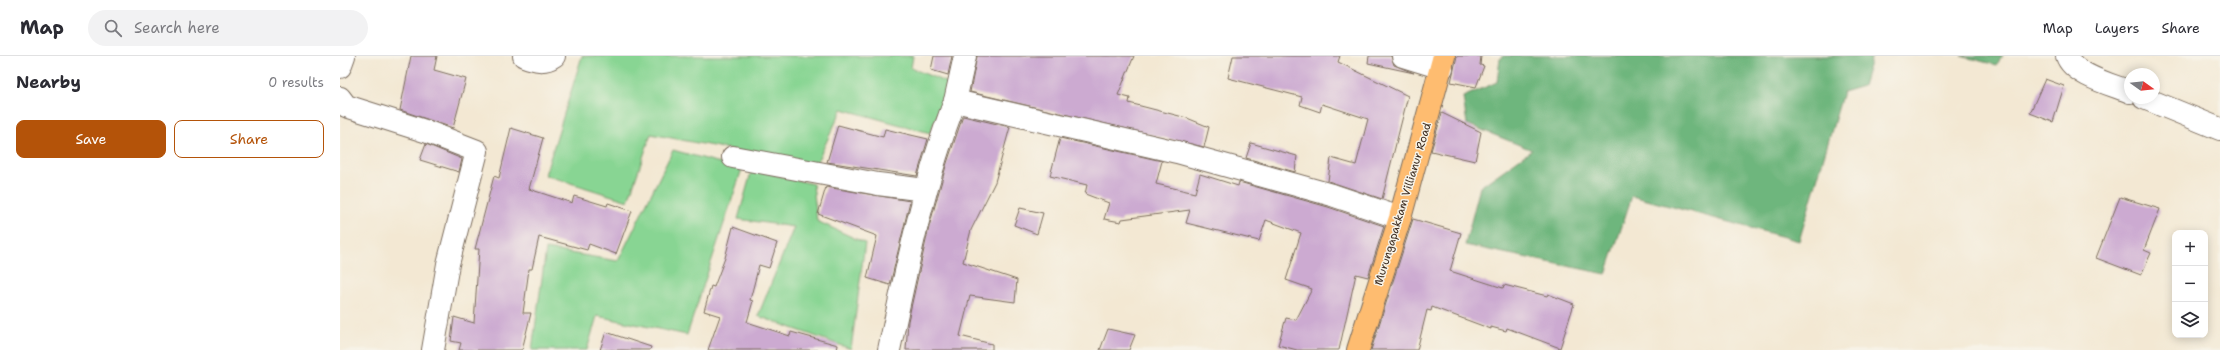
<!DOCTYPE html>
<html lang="en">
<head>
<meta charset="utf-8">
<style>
	:root { --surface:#fff; --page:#f2f2f3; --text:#2b2b33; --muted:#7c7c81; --line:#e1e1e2; --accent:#b45309 }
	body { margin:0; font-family:"Shantell Sans",sans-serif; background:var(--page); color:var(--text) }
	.controls { position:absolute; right:12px; bottom:12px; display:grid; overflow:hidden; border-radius:8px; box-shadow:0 2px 10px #0003 }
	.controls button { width:36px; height:36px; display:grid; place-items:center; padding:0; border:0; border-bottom:1px solid var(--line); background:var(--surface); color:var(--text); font:20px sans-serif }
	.compass { position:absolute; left:1784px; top:12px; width:36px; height:36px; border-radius:50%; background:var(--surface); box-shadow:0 2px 10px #0003; rotate:105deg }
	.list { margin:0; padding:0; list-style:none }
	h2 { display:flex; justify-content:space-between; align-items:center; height:52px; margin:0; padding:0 16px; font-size:17px }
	h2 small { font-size:13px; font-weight:400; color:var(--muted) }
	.actions { display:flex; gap:8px; padding:12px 16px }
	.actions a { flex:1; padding:9px 0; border:1px solid var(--accent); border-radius:8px; text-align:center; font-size:14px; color:var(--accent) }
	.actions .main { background:var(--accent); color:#fff }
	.icon { flex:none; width:22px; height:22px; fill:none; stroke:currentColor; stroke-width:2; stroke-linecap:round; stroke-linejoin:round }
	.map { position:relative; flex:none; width:1880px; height:294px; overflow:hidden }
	header { display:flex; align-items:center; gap:24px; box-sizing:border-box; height:56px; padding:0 20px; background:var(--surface); border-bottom:1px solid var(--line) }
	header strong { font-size:19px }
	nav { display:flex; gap:22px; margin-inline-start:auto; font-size:14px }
	.search { width:280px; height:36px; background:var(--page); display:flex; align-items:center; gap:10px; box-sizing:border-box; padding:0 14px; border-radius:22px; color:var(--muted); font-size:15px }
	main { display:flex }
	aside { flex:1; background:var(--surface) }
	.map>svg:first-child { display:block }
	.green { fill:#88d593; stroke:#628058 }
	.forest { fill:#6eb67d; stroke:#54704e }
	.building { fill:#ccaad1 }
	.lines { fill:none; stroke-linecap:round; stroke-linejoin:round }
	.minor-casing { stroke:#7b6c5d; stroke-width:24 }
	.major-casing { stroke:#7b6c5d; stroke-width:24 }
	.minor { stroke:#fff; stroke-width:22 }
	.major { stroke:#febc70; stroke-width:22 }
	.labels { text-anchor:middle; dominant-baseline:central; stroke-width:3; stroke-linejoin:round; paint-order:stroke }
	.street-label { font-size:11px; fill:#3b2a1e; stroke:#f7f3e8 }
</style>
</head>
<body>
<header>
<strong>Map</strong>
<div class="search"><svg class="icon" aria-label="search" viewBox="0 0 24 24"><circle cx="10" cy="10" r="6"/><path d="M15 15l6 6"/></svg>Search here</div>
<nav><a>Map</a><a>Layers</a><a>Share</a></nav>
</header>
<main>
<aside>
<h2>Nearby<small>0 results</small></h2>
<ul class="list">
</ul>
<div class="actions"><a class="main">Save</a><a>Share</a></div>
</aside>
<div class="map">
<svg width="1880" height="294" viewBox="0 0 1880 294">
	<rect width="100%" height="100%" fill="#f7f3e8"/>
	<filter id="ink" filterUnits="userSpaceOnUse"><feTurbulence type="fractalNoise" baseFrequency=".025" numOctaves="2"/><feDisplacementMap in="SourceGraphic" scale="8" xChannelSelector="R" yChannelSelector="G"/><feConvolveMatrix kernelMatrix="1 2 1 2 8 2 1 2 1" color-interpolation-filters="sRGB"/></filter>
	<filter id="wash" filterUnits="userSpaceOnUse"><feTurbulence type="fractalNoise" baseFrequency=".012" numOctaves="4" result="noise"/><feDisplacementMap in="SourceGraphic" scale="16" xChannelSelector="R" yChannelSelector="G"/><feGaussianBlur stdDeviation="0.9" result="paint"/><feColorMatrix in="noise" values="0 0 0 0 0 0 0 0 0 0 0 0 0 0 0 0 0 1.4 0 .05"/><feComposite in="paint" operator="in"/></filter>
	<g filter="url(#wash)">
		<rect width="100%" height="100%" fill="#f3e8d3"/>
		<!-- green -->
		<g class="green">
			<path d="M242 0H573L571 12 610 28 590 77 502 53 475 110 311 78 288 145 205 119Z"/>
			<path d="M333 94 402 113 347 279 257 260 247 294H192L206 193 278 205Z"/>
			<path d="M412 113 473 128 477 165 525 187 511 293 418 260 454 171 398 163Z"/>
		</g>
		<!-- forest -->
		<g class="forest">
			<path d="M1164 0H1532L1523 30 1503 36 1459 185 1292 140 1266 218 1125 189 1140 131 1192 94 1127 68 1123 41 1157 26 1160 3Z"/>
			<path d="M1621 0H1663L1656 9Z"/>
		</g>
		<g id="blocks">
			<!-- building -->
			<g class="building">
				<path d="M71 0H97L94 14 126 23 113 72 60 54Z"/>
				<path d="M594 0H612L608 19 591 14Z"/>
				<path d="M637 0H794L778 39 790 42 789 47 847 62 869 71 864 91 630 36Z"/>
				<path d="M893 0H1000L998 6 1068 40 1042 143 988 125 991 102 1016 109 1028 63 982 48 980 56 960 49 962 41 888 22Z"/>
				<path d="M1029 0H1051L1054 9 1074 17 1028 7Z"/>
				<path d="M1117 0H1141L1140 9 1144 10 1136 31 1111 26Z"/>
				<path d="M1705 23 1724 30 1713 66 1690 57Z"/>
				<path d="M1102 57 1141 76 1135 105 1091 95Z"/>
				<path d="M623 60 670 71 655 126 631 174 623 206 677 224 675 246 630 240 620 280 652 288V294H566L568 265 589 171 606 110Z"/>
				<path d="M498 69 543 81 545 73 588 83 577 120 487 106Z"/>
				<path d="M171 72 203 82 189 133 232 147 234 140 267 150 268 147 292 155 276 198 249 188 247 194 199 181 192 213H189L183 257H191L182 294H119L121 287 111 285 114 261 134 267 139 193H135L154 120 159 122Z"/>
				<path d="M720 82 822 105 816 128 855 137 860 118 898 130 899 126 988 151 1044 170 1028 221 1016 218 999 294H957L938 289 946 262 956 264 972 233 946 224 961 177 926 164 919 185 846 167 850 154 782 163 781 166 764 163 769 147 745 138 747 129 710 120Z"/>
				<path d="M911 87 957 100 955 116 906 102Z"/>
				<path d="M86 88 122 103 119 116 80 104Z"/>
				<path d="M486 131 570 145 550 229 527 222 537 180 478 158Z"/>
				<path d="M1780 141 1820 153 1804 194 1811 197 1801 219 1756 202Z"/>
				<path d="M680 152 703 157 697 178 674 169Z"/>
				<path d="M1073 163 1121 177 1110 215 1163 232 1164 229 1207 240 1208 238 1234 248 1220 292 1167 272 1166 275 1151 271V273L1092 251 1091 255 1087 254 1077 294H1031Z"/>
				<path d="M393 171 437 187 429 212 419 209 410 244 413 245 407 266 450 280 451 276 498 289 497 294H368L380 260 364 255 371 230 374 231 385 202Z"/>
				<path d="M768 273 795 279 789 294H760Z"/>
				<path d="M266 276 311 291 310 294H260Z"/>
			</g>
		</g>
	</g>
	<g filter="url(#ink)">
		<use href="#blocks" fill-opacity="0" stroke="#7b6c5d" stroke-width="1"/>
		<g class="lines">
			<defs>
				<g id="minor">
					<path d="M184 0C195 4 204 7 214 0"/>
					<path d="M625 0 615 45 837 96 992 139 1060 162"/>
					<path d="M1063 0 1102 12"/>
					<path d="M1727 0C1733 19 1773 29 1790 36"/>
					<path d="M0 11 4 0"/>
					<path d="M0 42 6 50 88 76 137 95 108 208 93 294"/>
					<path d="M1804 42 1880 73"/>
					<path d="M393 101 538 128 585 134"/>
					<path d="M549 294C567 210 584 126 615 45"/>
				</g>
				<path id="major" d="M1018 294 1060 162 1104 0"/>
			</defs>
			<!-- minor casing -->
			<use href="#minor" class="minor-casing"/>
			<!-- major casing -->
			<use href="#major" class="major-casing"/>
			<!-- minor -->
			<use href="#minor" class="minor"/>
			<!-- major -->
			<use href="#major" class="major"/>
		</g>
	</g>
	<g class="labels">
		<!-- street labels -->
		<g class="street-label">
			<text transform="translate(1063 148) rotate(-73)">Murungapakkam Villianur Road</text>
		</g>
	</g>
</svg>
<div class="controls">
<button>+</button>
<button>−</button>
<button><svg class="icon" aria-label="layers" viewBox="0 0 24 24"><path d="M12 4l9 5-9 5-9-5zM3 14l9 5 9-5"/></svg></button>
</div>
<svg class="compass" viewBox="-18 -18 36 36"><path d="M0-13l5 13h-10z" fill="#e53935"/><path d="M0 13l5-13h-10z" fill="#7c7c81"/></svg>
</div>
</main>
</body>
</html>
